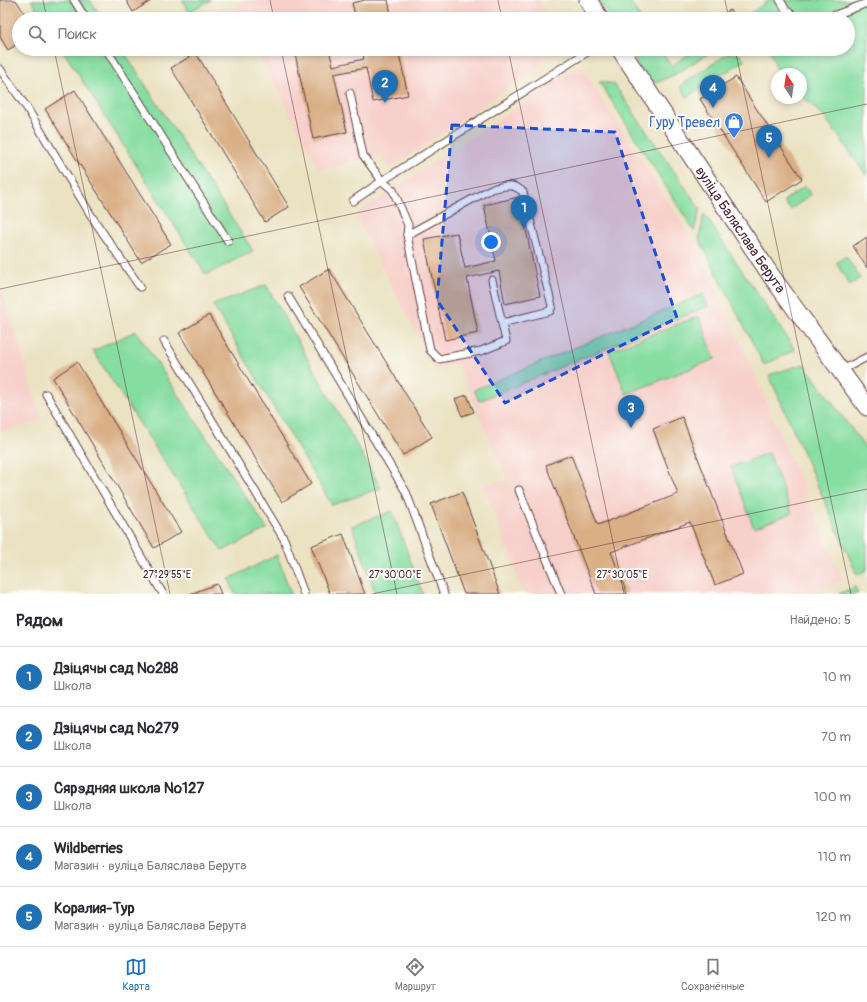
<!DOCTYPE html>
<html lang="ru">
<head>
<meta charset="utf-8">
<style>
	:root { --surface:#fff; --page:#f2f2f3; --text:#2b2b33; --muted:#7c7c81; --line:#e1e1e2; --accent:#1f6fb2 }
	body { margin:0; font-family:Pangolin,sans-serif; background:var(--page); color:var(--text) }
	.compass { position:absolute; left:771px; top:68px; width:36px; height:36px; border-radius:50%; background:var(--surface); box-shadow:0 2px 6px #0003; rotate:348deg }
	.you { position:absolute; left:491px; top:242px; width:14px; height:14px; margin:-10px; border:3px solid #fff; border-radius:50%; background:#1a73e8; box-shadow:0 0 0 6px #1a73e833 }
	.badge { display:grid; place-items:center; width:26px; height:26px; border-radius:50%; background:var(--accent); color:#fff; font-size:13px; font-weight:700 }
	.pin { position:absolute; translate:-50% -33px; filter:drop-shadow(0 1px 2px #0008) }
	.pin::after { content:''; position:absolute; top:21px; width:14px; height:12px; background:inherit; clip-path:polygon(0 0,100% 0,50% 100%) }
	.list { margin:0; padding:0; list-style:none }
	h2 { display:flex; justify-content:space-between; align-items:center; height:52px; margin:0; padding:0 16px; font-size:17px }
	h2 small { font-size:13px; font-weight:400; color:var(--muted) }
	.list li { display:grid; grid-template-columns:26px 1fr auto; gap:12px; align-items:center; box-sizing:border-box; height:60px; padding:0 16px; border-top:1px solid var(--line) }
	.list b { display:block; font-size:15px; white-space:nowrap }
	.list p { margin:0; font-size:13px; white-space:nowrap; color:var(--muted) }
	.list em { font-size:13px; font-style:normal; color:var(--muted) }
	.icon { flex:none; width:22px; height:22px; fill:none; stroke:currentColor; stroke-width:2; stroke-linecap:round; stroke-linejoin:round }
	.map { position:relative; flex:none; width:867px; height:594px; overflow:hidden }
	.search { position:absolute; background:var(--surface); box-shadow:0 2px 6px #0003; left:12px; right:12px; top:12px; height:44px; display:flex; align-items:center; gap:10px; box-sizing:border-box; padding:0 14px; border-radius:22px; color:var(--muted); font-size:15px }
	.sheet { height:352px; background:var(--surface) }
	nav { display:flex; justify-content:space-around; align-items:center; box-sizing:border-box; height:56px; border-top:1px solid var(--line); background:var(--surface); font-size:11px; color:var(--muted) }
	nav a { display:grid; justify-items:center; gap:2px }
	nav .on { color:var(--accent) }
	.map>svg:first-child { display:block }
	.built { fill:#f7d0cb }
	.green { fill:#86dda1; stroke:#687e66 }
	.building { fill:#d9af86 }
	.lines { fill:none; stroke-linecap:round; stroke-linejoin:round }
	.service-casing { stroke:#623c42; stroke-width:9 }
	.tertiary-casing { stroke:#623c42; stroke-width:19 }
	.service { stroke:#fff; stroke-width:7 }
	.tertiary { stroke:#fff; stroke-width:17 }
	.marked { fill:#1d4ed8; fill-opacity:0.2; stroke:#1d4ed8; stroke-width:3; stroke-dasharray:8 5; stroke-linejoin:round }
	.ticks { fill:none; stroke:#4a1f2b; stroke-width:1; stroke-opacity:0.45 }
	.labels { text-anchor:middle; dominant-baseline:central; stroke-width:4; stroke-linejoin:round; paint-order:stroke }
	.shop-label { font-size:14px; fill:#366cbe; stroke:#fdfcf7; text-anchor:end }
	.street-label { font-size:14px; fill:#4a1f2b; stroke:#fdfcf7 }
	.ticks-label { font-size:10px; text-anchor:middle; fill:#4a1f2b; stroke:#fdfcf7; stroke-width:4; stroke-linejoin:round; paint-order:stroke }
</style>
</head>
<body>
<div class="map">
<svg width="867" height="594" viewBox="0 0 867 594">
	<rect width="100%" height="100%" fill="#fdfcf7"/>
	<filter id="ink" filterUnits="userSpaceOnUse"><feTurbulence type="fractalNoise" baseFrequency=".025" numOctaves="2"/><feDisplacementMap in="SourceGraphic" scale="8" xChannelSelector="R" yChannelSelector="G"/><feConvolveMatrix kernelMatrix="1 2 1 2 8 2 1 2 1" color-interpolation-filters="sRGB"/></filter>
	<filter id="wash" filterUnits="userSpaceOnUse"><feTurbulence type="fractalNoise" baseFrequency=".012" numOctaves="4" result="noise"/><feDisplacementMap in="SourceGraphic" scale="16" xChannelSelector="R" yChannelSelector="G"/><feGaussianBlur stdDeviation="0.9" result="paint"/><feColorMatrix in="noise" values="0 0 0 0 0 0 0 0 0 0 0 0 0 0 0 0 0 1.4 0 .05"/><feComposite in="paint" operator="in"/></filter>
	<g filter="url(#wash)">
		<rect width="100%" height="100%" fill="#ebe2c2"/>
		<!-- built -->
		<g class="built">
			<path d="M248 0H538L552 19H240L234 8Z"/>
			<path d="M256 49H564L391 168 382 156 319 169Z"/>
			<path d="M580 65 694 242 755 375 843 580 808 594H524L483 485 507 480 457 364 434 368 355 215Z"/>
			<path d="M0 284 42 420 0 432Z"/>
		</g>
		<!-- green -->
		<g class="green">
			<path d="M31 0H90L103 19H43Z"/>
			<path d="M182 0H211L189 12Z"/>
			<path d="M598 0H629L641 19H610Z"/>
			<path d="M767 0H867V176L826 119 801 95V74H779L769 49H848V19H750L748 15 768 1Z"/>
			<path d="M62 49H122L253 251 206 275Z"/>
			<path d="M628 49H660L671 66 697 49H716L674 75 655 83 647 79Z"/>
			<path d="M729 53 739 54 745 60 687 97 680 86Z"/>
			<path d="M599 81 614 84 700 209 694 231Z"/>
			<path d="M805 186 811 195 790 210 784 201Z"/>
			<path d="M704 214 795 350 764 365 699 239Z"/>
			<path d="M846 256 860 278 850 285 836 263Z"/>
			<path d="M266 285 381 488 332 505 213 305Z"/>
			<path d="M703 294 708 306 479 401 474 390Z"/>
			<path d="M699 316 715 359 626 394 609 351Z"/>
			<path d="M136 331 267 529 222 551 93 351Z"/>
			<path d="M804 364 867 450V570L857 575 769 375Z"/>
			<path d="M769 453 792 513 754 528 731 467Z"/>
			<path d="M392 511 423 594H376L352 526Z"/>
			<path d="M277 555 291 594H235L229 579Z"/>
			<path d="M855 587 858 594H838Z"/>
		</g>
		<g id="blocks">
			<!-- building -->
			<g class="building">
				<path d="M0 0H16L28 19H19V43L8 50 0 37Z"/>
				<path d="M126 0H152L133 12Z"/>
				<path d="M365 0H388L392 19H356L352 3Z"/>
				<path d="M730 10 736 19H720L719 17Z"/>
				<path d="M294 49H329L333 66 364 59 362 49H398L408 95 373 102 366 68 334 74 347 132 313 139Z"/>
				<path d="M196 53 289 207 265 222 171 68Z"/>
				<path d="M736 77 802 179 766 202 700 99Z"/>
				<path d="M75 90 171 244 141 262 45 109Z"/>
				<path d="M519 197 540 296 505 304 499 271 467 278 478 333 445 340 424 239 457 233 465 268 496 261 484 205Z"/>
				<path d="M867 237V268L853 246Z"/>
				<path d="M329 269 432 437 403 455 299 287Z"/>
				<path d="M209 315 311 484 282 502 179 333Z"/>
				<path d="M77 362 181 532 154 548 53 378Z"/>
				<path d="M467 395 474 412 462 416 455 399Z"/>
				<path d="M682 417 743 574 715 585 690 522 611 552 627 594H596L546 465 571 455 598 525 678 494 653 429Z"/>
				<path d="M462 492 500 594H464L431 504Z"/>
				<path d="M343 534 365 594H330L311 546Z"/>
				<path d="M217 584 221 594H190Z"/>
			</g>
		</g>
	</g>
	<g filter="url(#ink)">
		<use href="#blocks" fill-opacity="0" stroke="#623c42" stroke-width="1"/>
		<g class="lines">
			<defs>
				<g id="service">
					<path d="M74 0 86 19"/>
					<path d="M780 0 786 10 798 19"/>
					<path d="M825 19 867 3"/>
					<path d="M106 49 228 241"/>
					<path d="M0 69 27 108 92 217 140 287"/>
					<path d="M350 93 363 155 382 181 393 190 408 225 407 235 430 350 439 359 481 351 506 341 492 280"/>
					<path d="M353 201 382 181 592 49"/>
					<path d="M407 235 491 189C505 186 512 182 523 192L552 306 550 311 502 323"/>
					<path d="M288 296 406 492 444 594"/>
					<path d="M164 341 284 539 304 594"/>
					<path d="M842 370 867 357"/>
					<path d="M46 394 163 594"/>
					<path d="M519 490 561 594"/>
				</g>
				<g id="tertiary">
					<path d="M588 0 600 19"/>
					<path id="s1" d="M620 49 772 277 867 407"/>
				</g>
			</defs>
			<!-- service casing -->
			<use href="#service" class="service-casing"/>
			<!-- tertiary casing -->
			<use href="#tertiary" class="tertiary-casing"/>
			<!-- service -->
			<use href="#service" class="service"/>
			<!-- tertiary -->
			<use href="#tertiary" class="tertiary"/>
		</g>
	</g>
	<!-- marked area -->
	<path class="marked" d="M452 125 615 132 677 318 505 403 437 300Z"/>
	<!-- ticks -->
	<path class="ticks" d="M43 0 47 19M270 0 274 19M498 0 502 19M725 0 729 19M54 49 170 594M281 49 397 594M508 49 624 594M735 49 851 594M0 289 867 104M372 594 867 489"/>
	<!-- icons -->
	<defs>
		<symbol id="shop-pin" viewBox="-11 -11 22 30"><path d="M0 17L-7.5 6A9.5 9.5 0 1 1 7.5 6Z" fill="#3f7fe0" stroke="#fdfcf7"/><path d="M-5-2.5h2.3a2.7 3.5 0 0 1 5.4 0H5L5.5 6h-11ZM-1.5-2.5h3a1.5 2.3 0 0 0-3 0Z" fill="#fff"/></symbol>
	</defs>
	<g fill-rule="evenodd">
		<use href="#shop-pin" x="723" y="111" width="22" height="30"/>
	</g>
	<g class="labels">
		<!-- shop labels -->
		<g class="shop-label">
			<text x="720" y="122">Гуру Тревел</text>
		</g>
		<!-- street labels -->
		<g class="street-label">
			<text stroke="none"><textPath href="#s1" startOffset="217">вуліца Баляслава Берута</textPath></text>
		</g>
	</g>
	<g class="ticks-label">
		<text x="167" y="578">27°29'55"E</text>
		<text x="395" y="578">27°30'00"E</text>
		<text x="622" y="578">27°30'05"E</text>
	</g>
</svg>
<svg class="compass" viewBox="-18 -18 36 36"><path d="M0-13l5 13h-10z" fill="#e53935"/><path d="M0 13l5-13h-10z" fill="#7c7c81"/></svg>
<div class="you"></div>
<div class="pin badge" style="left:524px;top:228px">1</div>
<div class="pin badge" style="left:385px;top:103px">2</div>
<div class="pin badge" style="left:631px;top:428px">3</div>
<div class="pin badge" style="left:713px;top:108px">4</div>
<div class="pin badge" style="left:769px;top:158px">5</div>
<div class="search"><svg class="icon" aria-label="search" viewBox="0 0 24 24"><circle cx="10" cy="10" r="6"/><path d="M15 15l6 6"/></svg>Поиск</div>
</div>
<section class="sheet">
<h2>Рядом<small>Найдено: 5</small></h2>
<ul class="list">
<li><span class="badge">1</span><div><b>Дзіцячы сад №288</b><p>Школа</p></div><em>10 m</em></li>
<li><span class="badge">2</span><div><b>Дзіцячы сад №279</b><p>Школа</p></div><em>70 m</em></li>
<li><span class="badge">3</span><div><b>Сярэдняя школа №127</b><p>Школа</p></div><em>100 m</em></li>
<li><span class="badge">4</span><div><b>Wildberries</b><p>Магазин · вуліца Баляслава Берута</p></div><em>110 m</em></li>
<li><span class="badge">5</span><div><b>Коралия-Тур</b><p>Магазин · вуліца Баляслава Берута</p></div><em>120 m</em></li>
</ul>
</section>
<nav>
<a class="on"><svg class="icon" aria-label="map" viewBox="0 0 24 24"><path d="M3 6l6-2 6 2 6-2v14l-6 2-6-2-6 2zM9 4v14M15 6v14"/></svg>Карта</a>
<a><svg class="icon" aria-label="directions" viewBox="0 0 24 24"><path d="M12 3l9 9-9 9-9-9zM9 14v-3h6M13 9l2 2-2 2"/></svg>Маршрут</a>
<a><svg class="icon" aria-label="saved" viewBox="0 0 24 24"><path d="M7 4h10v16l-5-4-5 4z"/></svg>Сохранённые</a>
</nav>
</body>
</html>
